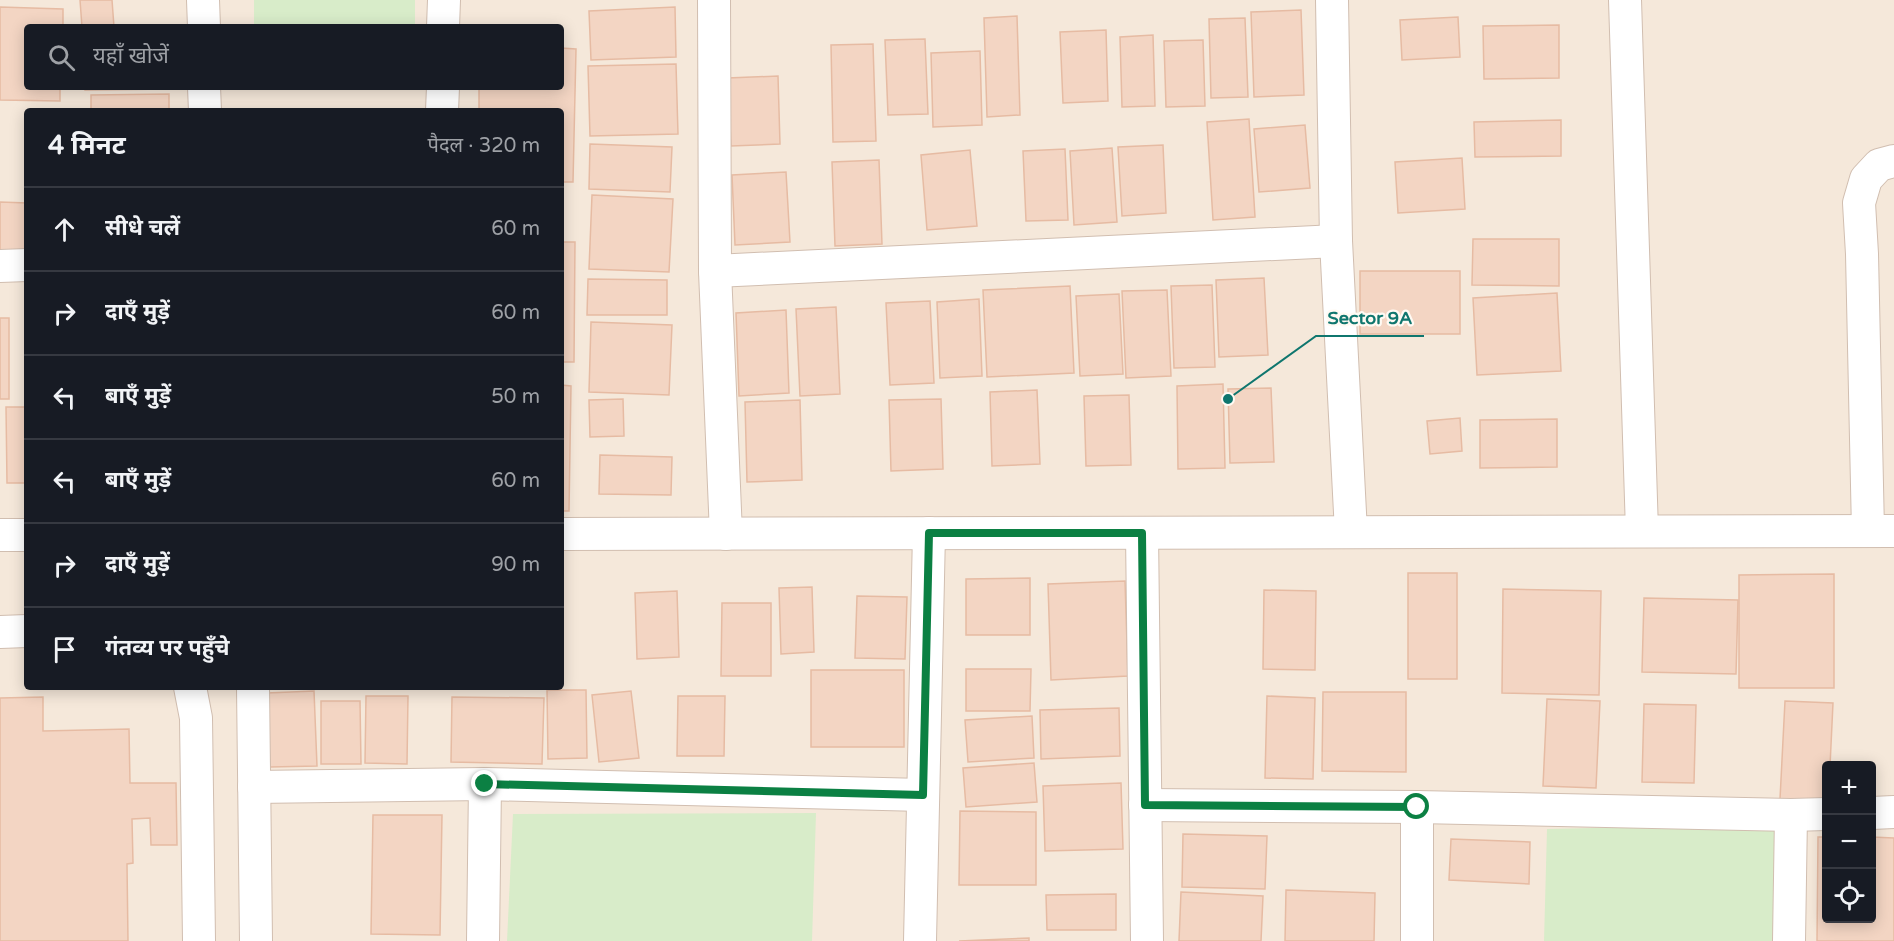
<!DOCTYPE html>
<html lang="hi">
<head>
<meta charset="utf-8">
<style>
	:root { --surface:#171b24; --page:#20242c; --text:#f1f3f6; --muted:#9ea1a6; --line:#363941 }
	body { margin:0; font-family:"Varela Round","Noto Sans Devanagari",sans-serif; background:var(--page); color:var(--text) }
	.controls { position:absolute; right:18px; bottom:18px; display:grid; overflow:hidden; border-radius:6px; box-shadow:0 3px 15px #0003 }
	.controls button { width:54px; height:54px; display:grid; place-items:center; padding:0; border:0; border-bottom:2px solid var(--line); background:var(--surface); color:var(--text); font:30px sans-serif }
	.stop { position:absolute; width:18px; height:18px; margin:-14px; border:4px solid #0b8043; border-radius:50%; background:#fff }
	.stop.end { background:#0b8043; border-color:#fff; box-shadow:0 2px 6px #0008 }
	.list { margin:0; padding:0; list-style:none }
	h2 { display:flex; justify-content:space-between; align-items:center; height:78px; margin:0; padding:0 24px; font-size:26px }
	h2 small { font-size:20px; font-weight:400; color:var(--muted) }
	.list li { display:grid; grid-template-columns:39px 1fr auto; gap:18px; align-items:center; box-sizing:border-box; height:84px; padding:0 24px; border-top:2px solid var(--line) }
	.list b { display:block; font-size:22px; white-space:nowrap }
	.list em { font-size:20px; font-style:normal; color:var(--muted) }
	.icon { flex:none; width:33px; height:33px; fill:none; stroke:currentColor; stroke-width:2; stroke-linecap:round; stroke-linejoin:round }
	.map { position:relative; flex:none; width:1894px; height:941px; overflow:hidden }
	.search { position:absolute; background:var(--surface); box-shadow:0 3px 15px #0003; left:24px; top:24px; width:540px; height:66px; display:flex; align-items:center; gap:15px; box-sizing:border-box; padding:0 21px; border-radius:6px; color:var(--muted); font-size:22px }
	.panel { position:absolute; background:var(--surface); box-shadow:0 3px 15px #0003; left:24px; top:108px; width:540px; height:582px; border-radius:6px }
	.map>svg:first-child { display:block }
	.residential { fill:#f5e8da; fill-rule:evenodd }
	.green { fill:#d8ecc9 }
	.building { fill:#f3d5c3; stroke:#e6bba3; stroke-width:1.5 }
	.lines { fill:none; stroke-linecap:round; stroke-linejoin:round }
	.minor-casing { stroke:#d1beb0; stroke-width:34 }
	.minor { stroke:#fff; stroke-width:32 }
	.route { stroke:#0b8043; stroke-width:8 }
	.leader { fill:none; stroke:#0f766e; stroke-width:2 }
	.callout-dot { fill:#0f766e; stroke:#fffaf3; stroke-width:2 }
	.callout-label { font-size:18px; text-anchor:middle; font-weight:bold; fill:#0f766e; stroke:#fffaf3; stroke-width:4.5; stroke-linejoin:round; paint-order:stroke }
</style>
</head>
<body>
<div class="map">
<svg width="1894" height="941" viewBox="0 0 1894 941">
	<rect width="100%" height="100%" fill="#fdf6ec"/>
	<!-- residential -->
	<path class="residential" d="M0 0H1894V941H0ZM27 27H561V87H27ZM27 111H561V687H27ZM1826 766H1872V918H1826Z"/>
	<!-- green -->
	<g class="green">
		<rect x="254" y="0" width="161" height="27"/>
		<path d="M816 813 812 941H507L513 814Z"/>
		<path d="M1778 824 1779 941H1544L1547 829Z"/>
	</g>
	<!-- building -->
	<g class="building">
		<path d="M80 0H112L114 27H82Z"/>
		<path d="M0 7 63 9V27H27V87H60V101L0 100Z"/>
		<path d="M675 7 676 57 591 60 589 11Z"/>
		<path d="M1301 10 1304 95 1254 97 1251 12Z"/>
		<path d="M1017 16 1020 115 987 117 984 18Z"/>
		<path d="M1458 17 1460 57 1402 60 1400 20Z"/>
		<path d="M1245 18 1248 97 1211 98 1209 19Z"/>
		<path d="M1559 25V78L1484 79 1483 26Z"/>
		<path d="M1106 30 1108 101 1063 103 1060 32Z"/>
		<path d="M1153 35 1155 106 1122 107 1120 37Z"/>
		<path d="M925 39 928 114 888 115 885 40Z"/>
		<path d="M1203 40 1205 106 1166 107 1164 41Z"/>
		<path d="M873 44 876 141 833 142 831 45Z"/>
		<path d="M561 48 576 49 573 182H561V111H479V87H561Z"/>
		<path d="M980 51 982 125 933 127 931 53Z"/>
		<path d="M676 64 678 134 590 136 588 66Z"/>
		<path d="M778 76 780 144 731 146 728 78Z"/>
		<path d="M85 87H170V89L85 90Z"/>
		<path d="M169 94V111H91V95Z"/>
		<path d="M1249 119 1255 217 1213 220 1207 122Z"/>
		<path d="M1561 120V156L1475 157 1474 122Z"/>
		<path d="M1305 125 1310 188 1259 192 1254 129Z"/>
		<path d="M590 144 672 147 670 192 589 189Z"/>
		<path d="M1163 145 1166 213 1122 216 1118 147Z"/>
		<path d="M1112 148 1117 222 1074 225 1070 151Z"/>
		<path d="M1065 149 1068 220 1026 221 1023 151Z"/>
		<path d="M970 150 977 226 927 230 921 155Z"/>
		<path d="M1462 158 1465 209 1398 213 1395 162Z"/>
		<path d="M879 160 882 244 835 246 832 162Z"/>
		<path d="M786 172 790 242 735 245 732 175Z"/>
		<path d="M592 195 673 199 669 272 589 269Z"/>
		<path d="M0 202 27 203V259L0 257Z"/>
		<path d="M1473 239H1559V286L1472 285Z"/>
		<path d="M561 242H575L574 362H561Z"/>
		<rect x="1360" y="271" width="100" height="63"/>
		<path d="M1264 278 1268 355 1219 357 1216 280Z"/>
		<path d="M588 279 667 280V315H587Z"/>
		<path d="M1212 285 1215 367 1174 368 1171 286Z"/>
		<path d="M1070 286 1074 373 987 377 983 290Z"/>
		<path d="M1167 290 1171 376 1126 378 1122 291Z"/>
		<path d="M1557 293 1561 371 1477 375 1473 298Z"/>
		<path d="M1119 294 1123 374 1080 376 1076 296Z"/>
		<path d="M979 299 982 376 940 378 937 302Z"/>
		<path d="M930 301 934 383 890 385 886 303Z"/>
		<path d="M836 307 840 394 800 396 796 309Z"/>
		<path d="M786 310 789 393 739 396 736 313Z"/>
		<rect x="0" y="318" width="9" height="81"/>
		<path d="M591 322 672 325 669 395 589 392Z"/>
		<path d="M1223 384 1225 468 1178 469 1177 386Z"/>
		<path d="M561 385 571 386 569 511H561Z"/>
		<path d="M1271 388 1274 462 1230 463 1228 389Z"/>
		<path d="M1037 390 1040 464 992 466 990 392Z"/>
		<path d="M1129 395 1131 465 1086 466 1084 396Z"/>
		<path d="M623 399 624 436 590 437 589 400Z"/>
		<path d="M941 399 943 469 891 471 889 400Z"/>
		<path d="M800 400 802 480 747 482 745 402Z"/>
		<path d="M6 407H27V483H7Z"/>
		<path d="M1460 418 1462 451 1430 454 1427 421Z"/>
		<path d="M1557 419V467L1480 468V420Z"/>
		<path d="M600 455 672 457 671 495 599 494Z"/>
		<rect x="1408" y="573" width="49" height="106"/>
		<path d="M1834 574V688H1739V575Z"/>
		<path d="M1030 578V635H966V579Z"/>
		<path d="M1125 581 1128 676 1051 680 1048 584Z"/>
		<path d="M812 587 814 652 781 654 779 588Z"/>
		<path d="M1503 589 1601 591 1599 695 1502 693Z"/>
		<path d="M1264 590 1316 591 1315 670 1263 669Z"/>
		<path d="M677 591 679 657 637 659 635 593Z"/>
		<path d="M857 596 907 597 905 659 855 658Z"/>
		<path d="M1644 598 1738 600 1736 674 1642 672Z"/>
		<path d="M722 603H771V676H721Z"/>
		<path d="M966 669H1031L1030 711H966Z"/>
		<rect x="811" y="670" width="93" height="77"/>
		<path d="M547 690H586L587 758 548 759Z"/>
		<path d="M314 691 317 766 270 767 267 693Z"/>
		<path d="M631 691 639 758 599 762 592 695Z"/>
		<path d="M1323 692H1406V772L1322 771Z"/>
		<path d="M366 696H408L407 764 365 763Z"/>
		<path d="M678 696H725L724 756H677Z"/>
		<path d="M1267 696 1315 698 1313 779 1265 778Z"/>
		<path d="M43 697V731L129 729 130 783H176L177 845H151L150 818 132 819 133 863 127 864 128 941H0V698Z"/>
		<path d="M452 697 544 698 542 764 451 762Z"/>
		<path d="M1547 699 1600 701 1596 788 1543 786Z"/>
		<path d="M321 701H360L361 764H321Z"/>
		<path d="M1785 701 1833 703 1830 766H1826V802L1780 799Z"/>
		<path d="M1644 704 1696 705 1694 783 1642 782Z"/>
		<path d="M1119 708 1120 756 1041 759 1040 710Z"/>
		<path d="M1032 716 1034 758 968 762 965 720Z"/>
		<path d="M1034 763 1037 802 966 807 963 768Z"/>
		<path d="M1121 783 1123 849 1045 851 1043 786Z"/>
		<path d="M960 811 1036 812V885H959Z"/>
		<path d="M373 815H442L440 935 371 934Z"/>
		<path d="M1183 834 1267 836 1265 889 1182 887Z"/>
		<path d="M1818 837H1826V918H1872V837L1894 838V941H1817Z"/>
		<path d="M1451 839 1530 842 1529 884 1449 880Z"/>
		<path d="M1286 890 1375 893 1374 941H1285Z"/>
		<path d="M1181 892 1263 896 1261 941H1179Z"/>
		<path d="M1116 894V930H1047L1046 895Z"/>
		<path d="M1029 938V941H959Z"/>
	</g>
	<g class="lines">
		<defs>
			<g id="minor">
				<path d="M203 0 204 27"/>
				<path d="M714 0 715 271 726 534"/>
				<path d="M1332 0 1336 241 1351 532"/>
				<path d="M1625 0 1642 531"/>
				<path d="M443 27 444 0"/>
				<path d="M204 87 205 111"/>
				<path d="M442 111 443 87"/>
				<path d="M0 266 27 265"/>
				<path d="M715 271 1336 241"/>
				<path d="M1868 531 1862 254 1859 203 1866 179 1879 165 1894 161"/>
				<path d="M1142 533 1147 941"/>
				<path d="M561 534 1894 531"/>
				<path d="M0 535H27"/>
				<path d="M0 632 27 631"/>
				<path d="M190 687 196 718 199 941"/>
				<path d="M253 687 256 941"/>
				<path d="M254 787 485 784 923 795"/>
				<path d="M1145 805 1417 807 1791 815 1826 814"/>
				<path d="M1417 807V941"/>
				<path d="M1872 813 1894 812"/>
				<path d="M483 941 485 784"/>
				<path d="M920 941 929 533"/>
				<path d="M1789 941 1791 815"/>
			</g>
		</defs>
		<!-- minor casing -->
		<use href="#minor" class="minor-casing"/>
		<!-- minor -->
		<use href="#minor" class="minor"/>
	</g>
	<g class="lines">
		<!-- route -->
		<path class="route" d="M485 784 923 795 929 533H1142L1145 805 1417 807"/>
	</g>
	<!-- callouts -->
	<path class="leader" d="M1228 399L1316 336H1424"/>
	<circle class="callout-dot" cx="1228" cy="399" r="6"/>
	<g class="callout-label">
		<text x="1370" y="324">Sector 9A</text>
	</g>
</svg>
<div class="controls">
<button>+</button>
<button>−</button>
<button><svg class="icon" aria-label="locate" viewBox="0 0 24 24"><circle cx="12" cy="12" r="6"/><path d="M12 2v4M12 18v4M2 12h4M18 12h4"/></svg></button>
</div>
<div class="stop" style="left:1417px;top:807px"></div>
<div class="stop end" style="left:485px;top:784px"></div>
<div class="search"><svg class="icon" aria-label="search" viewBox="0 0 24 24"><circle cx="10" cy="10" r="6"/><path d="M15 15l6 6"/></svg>यहाँ खोजें</div>
<section class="panel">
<h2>4 मिनट<small>पैदल · 320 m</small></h2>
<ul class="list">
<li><svg class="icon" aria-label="ahead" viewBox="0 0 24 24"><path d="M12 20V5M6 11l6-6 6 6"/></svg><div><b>सीधे चलें</b></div><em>60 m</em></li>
<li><svg class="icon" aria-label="right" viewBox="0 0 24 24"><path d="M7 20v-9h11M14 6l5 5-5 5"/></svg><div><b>दाएँ मुड़ें</b></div><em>60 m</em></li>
<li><svg class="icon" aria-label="left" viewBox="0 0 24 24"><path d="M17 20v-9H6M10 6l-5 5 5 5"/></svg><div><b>बाएँ मुड़ें</b></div><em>50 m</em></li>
<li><svg class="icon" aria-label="left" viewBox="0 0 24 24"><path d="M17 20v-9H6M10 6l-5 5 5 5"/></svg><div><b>बाएँ मुड़ें</b></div><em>60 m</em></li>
<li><svg class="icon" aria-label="right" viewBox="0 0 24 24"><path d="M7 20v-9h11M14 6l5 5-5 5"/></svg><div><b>दाएँ मुड़ें</b></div><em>90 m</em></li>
<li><svg class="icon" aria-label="arrive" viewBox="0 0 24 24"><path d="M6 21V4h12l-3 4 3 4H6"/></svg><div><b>गंतव्य पर पहुँचे</b></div></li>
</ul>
</section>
</div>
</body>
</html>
